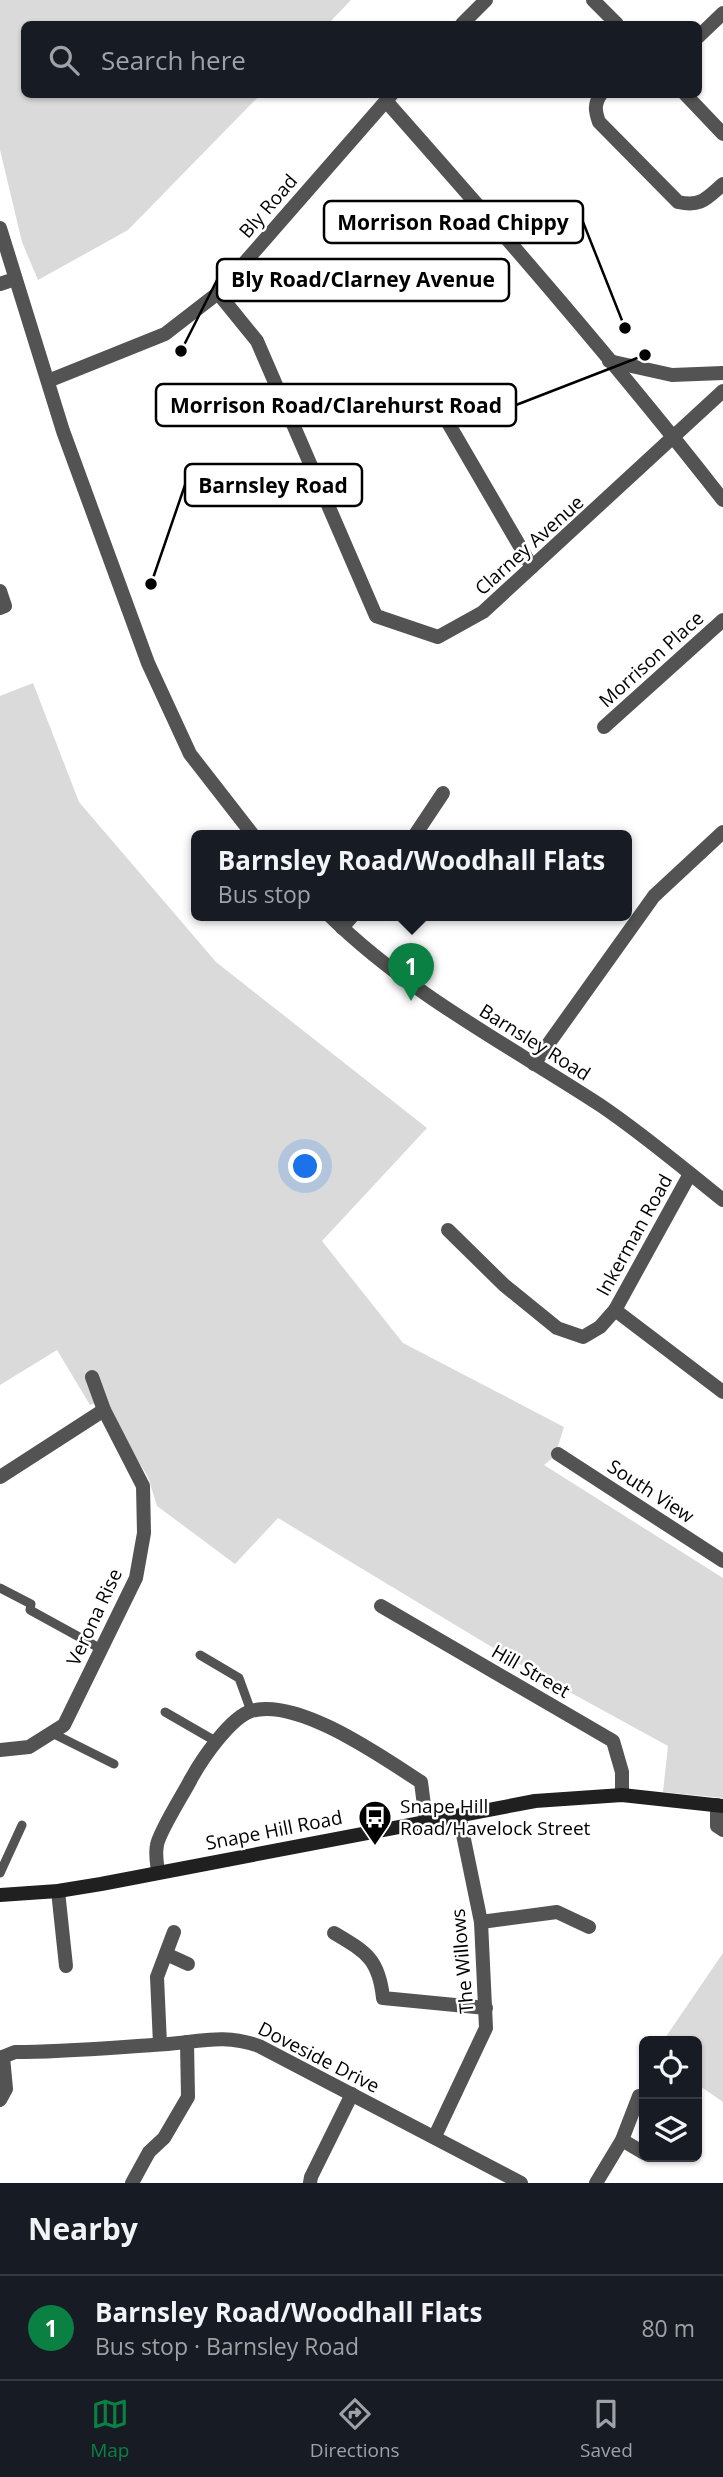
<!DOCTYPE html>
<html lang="en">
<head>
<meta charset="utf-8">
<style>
	:root { --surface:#171b24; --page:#20242c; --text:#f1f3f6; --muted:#9ea1a6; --line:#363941; --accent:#0b8043 }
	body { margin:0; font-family:"Open Sans",sans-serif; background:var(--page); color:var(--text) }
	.controls { position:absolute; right:21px; bottom:21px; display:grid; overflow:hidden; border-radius:10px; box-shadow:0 2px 5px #0004 }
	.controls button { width:63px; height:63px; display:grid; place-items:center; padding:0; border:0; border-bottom:2px solid var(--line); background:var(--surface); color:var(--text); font:35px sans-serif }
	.you { position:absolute; left:306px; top:1167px; width:24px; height:24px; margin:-18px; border:5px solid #fff; border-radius:50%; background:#1a73e8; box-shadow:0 0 0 10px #1a73e833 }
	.badge { display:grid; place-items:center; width:46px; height:46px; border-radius:50%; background:var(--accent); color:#fff; font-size:23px; font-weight:700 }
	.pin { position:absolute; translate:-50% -58px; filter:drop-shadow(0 2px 4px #0008) }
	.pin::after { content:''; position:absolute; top:37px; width:24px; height:21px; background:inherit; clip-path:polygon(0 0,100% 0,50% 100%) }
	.popup { position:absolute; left:191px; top:830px; width:441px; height:91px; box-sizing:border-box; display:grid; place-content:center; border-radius:10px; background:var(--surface); filter:drop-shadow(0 2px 5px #0005); font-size:23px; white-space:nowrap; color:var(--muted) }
	.popup b { font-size:26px; color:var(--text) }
	.popup::after { content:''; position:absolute; left:50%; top:100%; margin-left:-14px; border:14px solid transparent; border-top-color:var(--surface) }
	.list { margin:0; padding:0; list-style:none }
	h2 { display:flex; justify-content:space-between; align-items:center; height:91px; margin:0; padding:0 28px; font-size:30px }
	h2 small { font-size:23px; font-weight:400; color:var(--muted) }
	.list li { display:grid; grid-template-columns:46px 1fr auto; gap:21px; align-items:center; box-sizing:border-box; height:105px; padding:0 28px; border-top:2px solid var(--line) }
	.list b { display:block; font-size:26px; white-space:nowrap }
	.list p { margin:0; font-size:23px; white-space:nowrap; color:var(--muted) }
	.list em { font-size:23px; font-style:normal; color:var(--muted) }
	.icon { flex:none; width:38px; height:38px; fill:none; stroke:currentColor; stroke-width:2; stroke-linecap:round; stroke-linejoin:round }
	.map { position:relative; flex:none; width:723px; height:2183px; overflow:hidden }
	.search { position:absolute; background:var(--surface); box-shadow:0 2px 5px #0004; left:21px; right:21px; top:21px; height:77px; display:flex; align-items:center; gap:18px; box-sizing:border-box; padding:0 24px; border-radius:10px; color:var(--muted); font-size:26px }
	.sheet { height:196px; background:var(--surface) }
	nav { display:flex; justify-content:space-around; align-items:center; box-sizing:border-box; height:98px; border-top:2px solid var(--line); background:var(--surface); font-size:19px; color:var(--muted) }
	nav a { display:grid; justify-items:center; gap:4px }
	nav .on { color:var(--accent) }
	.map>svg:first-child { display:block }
	.green { fill:#dadada }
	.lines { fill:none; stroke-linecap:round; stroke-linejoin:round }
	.service { stroke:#535353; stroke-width:9 }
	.minor { stroke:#535353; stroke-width:14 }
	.tertiary { stroke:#535353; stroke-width:14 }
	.secondary { stroke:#202020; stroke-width:14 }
	.labels { text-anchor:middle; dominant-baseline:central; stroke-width:5; stroke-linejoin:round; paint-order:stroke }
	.street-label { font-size:19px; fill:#000; stroke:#fff }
	.poi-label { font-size:19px; fill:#000; stroke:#fff; text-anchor:start }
	.leader { fill:none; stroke:#000; stroke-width:2.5 }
	.callout-dot { fill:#000; stroke:#fff; stroke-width:2.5 }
	.callout { fill:#fff; stroke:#000; stroke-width:2.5 }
	.callout-label { font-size:21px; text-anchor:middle; font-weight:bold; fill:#000 }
</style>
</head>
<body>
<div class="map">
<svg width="723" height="2183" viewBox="0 0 723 2183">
	<rect width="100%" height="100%" fill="#fff"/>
	<!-- green -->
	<g class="green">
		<path d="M0 0H351L328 24H24V94L260 95 128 230 38 280 22 242 0 150Z"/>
		<path d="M33 683 79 802 216 962 427 1128 322 1241 403 1343 564 1427 555 1456 544 1465 723 1578V1798L663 1792 668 1746 533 1672 278 1518 235 1564 157 1506 148 1477 101 1401 90 1405 57 1350 0 1385V696Z"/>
		<path d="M723 1953V2102L697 2084V2041H663Z"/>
	</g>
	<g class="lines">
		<!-- service -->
		<g class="service">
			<path d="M0 1588 31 1604 30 1610 101 1649"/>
			<path d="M200 1655 239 1678 251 1711"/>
			<path d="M165 1712 217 1742"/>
			<path d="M52 1733 114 1764"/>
			<path d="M0 1873 22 1825"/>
		</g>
		<!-- minor -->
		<g class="minor">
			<path d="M593 0 617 24"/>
			<path d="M462 24 486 0"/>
			<path d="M698 37 723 13"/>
			<path d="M601 94C594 104 595 111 599 122L678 202C701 207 706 199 723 184"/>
			<path d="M685 94 723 134"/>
			<path d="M386 101C501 231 616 363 723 500"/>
			<path d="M218 293 257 341 376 616 438 637 483 612 723 391"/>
			<path d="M609 361 672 375 723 373"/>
			<path d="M48 381 165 334 218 293 392 94"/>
			<path d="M433 397 532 567"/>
			<path d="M0 591 5 606 0 608"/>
			<path d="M604 727 723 620"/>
			<path d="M415 835 443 793"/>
			<path d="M342 928 353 915"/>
			<path d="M534 1064 654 896 723 832"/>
			<path d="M448 1230 504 1285 557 1328 583 1337 600 1327 615 1310 690 1174"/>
			<path d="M615 1310 723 1392"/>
			<path d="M558 1454 723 1561"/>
			<path d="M0 1477 104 1410"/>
			<path d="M381 1606 613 1741 622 1772V1795"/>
			<path d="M0 1750 29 1747 64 1725 136 1578 144 1533 143 1486 104 1410 92 1377"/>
			<path d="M717 1805V1826L723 1830"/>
			<path d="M158 1872C157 1864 155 1853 157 1845 159 1832 184 1793 191 1779 202 1759 230 1718 251 1711 298 1697 382 1757 421 1782L426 1821"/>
			<path d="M58 1891 66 1966"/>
			<path d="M481 1922 557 1912 589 1927"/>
			<path d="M334 1933C366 1952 379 1959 383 1998L486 2008"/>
			<path d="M166 1954 188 1964"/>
			<path d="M160 2044 157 1977 174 1932"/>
			<path d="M0 2058 15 2052C66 2052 117 2047 168 2044 202 2041 226 2034 259 2046L521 2183"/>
			<path d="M0 2100 6 2089 3 2057"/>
			<path d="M435 2136 486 2028 481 1922 459 1815"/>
			<path d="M622 2140 644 2153"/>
			<path d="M132 2183 149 2152 164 2138 188 2097 187 2042"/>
			<path d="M310 2183 311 2177 352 2094"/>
			<path d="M596 2183 622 2140 639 2096"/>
		</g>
		<!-- tertiary -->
		<g class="tertiary">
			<path d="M0 228 63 431 148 663 190 754 253 835"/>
			<path d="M0 284 15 279"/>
			<path d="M329 915C408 993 508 1045 600 1105 643 1134 683 1168 723 1200"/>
		</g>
		<!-- secondary -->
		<path class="secondary" d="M0 1895 58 1891 101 1884 535 1801 622 1795 723 1806"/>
	</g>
	<!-- icons -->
	<defs>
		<symbol id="bus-pin" viewBox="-11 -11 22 30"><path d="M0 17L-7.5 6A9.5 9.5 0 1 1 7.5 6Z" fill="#000" stroke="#fff"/><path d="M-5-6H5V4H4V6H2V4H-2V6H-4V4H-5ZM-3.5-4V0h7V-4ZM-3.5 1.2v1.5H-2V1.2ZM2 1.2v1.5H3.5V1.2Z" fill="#fff"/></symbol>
	</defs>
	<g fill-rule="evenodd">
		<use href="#bus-pin" x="356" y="1798" width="38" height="52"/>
	</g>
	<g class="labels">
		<!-- street labels -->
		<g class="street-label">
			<text transform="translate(268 206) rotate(-49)">Bly Road</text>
			<text transform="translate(529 545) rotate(-42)">Clarney Avenue</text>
			<text transform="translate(651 659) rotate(-42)">Morrison Place</text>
			<text transform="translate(535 1042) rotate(32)">Barnsley Road</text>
			<text transform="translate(634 1235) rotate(-61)">Inkerman Road</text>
			<text transform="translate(651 1491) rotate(33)">South View</text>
			<text transform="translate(94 1617) rotate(-65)">Verona Rise</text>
			<text transform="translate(531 1671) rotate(30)">Hill Street</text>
			<text transform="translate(274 1830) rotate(-11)">Snape Hill Road</text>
			<text transform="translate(462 1961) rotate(-95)">The Willows</text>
			<text transform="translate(319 2057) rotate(27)">Doveside Drive</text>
		</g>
		<!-- poi labels -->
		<g class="poi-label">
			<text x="400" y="1806">Snape Hill<tspan x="400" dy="22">Road/Havelock Street</tspan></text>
		</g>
	</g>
	<!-- callouts -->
	<path class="leader" d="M625 328L583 222M181 351L217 280M645 355L516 405M151 584L185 485"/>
	<g class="callout-dot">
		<circle cx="625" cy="328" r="7"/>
		<circle cx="181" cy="351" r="7"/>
		<circle cx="645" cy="355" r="7"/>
		<circle cx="151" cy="584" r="7"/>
	</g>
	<g class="callout">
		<rect x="324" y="201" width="259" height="42" rx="7"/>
		<rect x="217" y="259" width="292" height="42" rx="7"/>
		<rect x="156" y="384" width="360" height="42" rx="7"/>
		<rect x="185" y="464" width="177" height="42" rx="7"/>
	</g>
	<g class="callout-label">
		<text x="453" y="230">Morrison Road Chippy</text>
		<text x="363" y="287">Bly Road/Clarney Avenue</text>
		<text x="336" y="413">Morrison Road/Clarehurst Road</text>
		<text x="273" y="493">Barnsley Road</text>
	</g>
</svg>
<div class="controls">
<button><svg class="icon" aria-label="locate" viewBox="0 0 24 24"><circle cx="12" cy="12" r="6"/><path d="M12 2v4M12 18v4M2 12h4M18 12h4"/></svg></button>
<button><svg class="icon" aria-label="layers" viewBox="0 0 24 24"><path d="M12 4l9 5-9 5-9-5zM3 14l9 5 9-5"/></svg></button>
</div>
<div class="you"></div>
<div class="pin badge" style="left:411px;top:1001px">1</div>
<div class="popup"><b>Barnsley Road/Woodhall Flats</b>Bus stop</div>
<div class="search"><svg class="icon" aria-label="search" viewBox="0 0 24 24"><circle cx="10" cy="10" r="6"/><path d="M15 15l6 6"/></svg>Search here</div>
</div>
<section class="sheet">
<h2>Nearby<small></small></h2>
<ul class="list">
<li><span class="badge">1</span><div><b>Barnsley Road/Woodhall Flats</b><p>Bus stop · Barnsley Road</p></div><em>80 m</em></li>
</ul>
</section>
<nav>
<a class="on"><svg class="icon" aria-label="map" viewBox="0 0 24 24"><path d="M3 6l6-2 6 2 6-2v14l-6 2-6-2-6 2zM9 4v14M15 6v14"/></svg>Map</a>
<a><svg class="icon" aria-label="directions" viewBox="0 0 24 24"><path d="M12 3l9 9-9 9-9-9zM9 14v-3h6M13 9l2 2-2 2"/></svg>Directions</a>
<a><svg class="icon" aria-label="saved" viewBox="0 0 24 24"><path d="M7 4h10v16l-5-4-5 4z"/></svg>Saved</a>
</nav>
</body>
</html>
